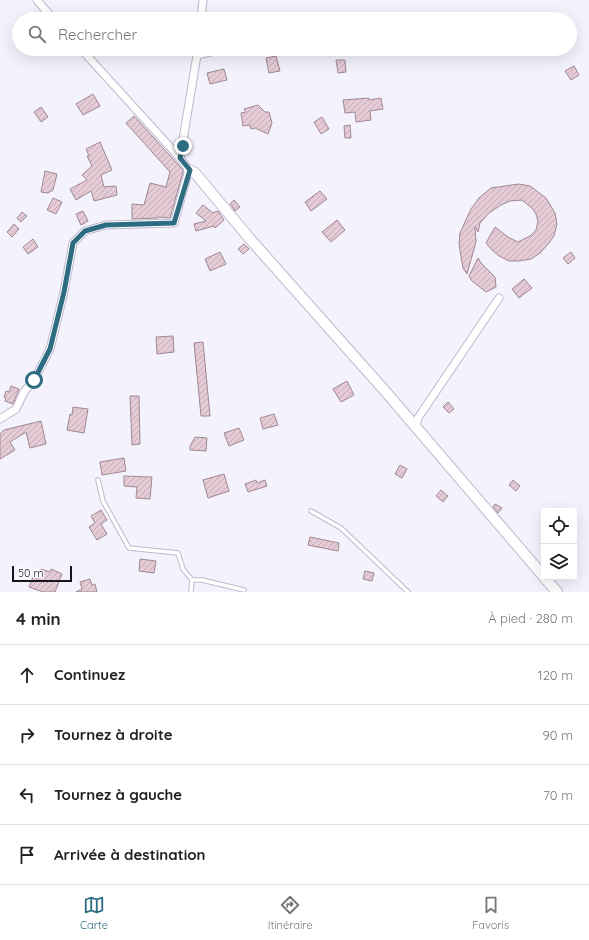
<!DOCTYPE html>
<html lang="fr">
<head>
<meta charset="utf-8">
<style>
	:root { --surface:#fff; --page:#f2f2f2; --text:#222; --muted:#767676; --line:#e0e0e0; --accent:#2e6c82 }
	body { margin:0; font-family:Quicksand,sans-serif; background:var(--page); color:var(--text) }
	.controls { position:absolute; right:12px; bottom:12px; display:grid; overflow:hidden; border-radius:4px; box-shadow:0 4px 16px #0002 }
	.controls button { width:36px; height:36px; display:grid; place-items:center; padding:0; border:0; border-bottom:1px solid var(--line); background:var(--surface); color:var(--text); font:20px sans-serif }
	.scale { position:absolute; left:12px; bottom:10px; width:60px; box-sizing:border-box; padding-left:4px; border:2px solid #17151d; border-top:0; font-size:11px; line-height:14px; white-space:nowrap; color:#17151d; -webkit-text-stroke:3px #fff; paint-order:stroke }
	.stop { position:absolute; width:12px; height:12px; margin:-9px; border:3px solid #2e6c82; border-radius:50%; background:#fff }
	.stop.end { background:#2e6c82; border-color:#fff; box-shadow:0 1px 4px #0008 }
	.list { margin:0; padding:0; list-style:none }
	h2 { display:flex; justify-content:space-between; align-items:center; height:52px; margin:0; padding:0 16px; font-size:17px }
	h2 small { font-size:13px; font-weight:400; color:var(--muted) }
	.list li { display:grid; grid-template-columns:26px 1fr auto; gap:12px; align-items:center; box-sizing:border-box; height:60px; padding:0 16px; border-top:1px solid var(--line) }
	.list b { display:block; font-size:15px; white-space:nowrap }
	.list em { font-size:13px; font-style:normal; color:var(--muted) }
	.icon { flex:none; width:22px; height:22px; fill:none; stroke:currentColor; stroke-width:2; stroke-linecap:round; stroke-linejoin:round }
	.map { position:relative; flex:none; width:589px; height:592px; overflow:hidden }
	.search { position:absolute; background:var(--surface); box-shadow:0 4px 16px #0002; left:12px; right:12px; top:12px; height:44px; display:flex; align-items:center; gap:10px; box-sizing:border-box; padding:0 14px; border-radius:22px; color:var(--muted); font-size:15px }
	.sheet { height:292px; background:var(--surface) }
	nav { display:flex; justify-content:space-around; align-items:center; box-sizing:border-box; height:56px; border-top:1px solid var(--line); background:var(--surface); font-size:11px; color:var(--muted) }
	nav a { display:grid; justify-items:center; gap:2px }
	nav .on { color:var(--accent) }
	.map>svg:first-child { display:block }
	.building { fill:url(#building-hatch); stroke:#9f8892 }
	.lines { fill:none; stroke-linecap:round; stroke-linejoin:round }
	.lane-casing { stroke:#bfb9cf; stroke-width:5.5 }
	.street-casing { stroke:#bfb9cf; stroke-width:9 }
	.secondary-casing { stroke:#bfb9cf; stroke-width:12 }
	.lane { stroke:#fff; stroke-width:3.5 }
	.street { stroke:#fff; stroke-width:7 }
	.secondary { stroke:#fff; stroke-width:10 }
	.route { stroke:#2e6c82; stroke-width:5 }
</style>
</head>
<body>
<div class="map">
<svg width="589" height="592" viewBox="0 0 589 592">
	<defs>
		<pattern id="building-hatch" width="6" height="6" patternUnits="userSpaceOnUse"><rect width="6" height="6" fill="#e5cbd6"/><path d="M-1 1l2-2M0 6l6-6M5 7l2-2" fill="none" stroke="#c4adb7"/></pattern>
	</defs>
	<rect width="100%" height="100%" fill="#f4f2fc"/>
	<!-- building -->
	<g class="building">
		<path d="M264 13 265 19H246V15Z"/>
		<path d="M276 56 280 71 269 73 266 58Z"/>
		<path d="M336 60H345L346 72 338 73Z"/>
		<path d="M574 66 579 75 571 80 565 71Z"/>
		<path d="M224 69 227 80 210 84 207 73Z"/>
		<path d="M93 94 100 106 83 115 76 104Z"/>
		<path d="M369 98V100L381 98 383 109 370 111 371 120 356 122 355 112 345 113 343 100Z"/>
		<path d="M258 105 265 112H269L272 123 268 134 255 128 251 129 250 125 243 126 241 113 246 112 244 109Z"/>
		<path d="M41 107 48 117 41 122 34 112Z"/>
		<path d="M134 116 183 170V172L170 218 158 217V218L132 219V204L144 205 150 183 166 187 170 172 126 123Z"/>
		<path d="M322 117 329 129 321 134 314 122Z"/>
		<path d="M350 125 351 138H345L344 126Z"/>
		<path d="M100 142 112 170 101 175 104 187 116 186 117 195 94 201 91 191 76 200 70 189 87 180 82 175 92 166 87 156H89L86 149Z"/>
		<path d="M45 171 57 174 53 190 48 193 41 192Z"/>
		<path d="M519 184 530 186 546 198 555 213 557 224 554 236 549 243 540 253 531 259 519 261H509L499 256 492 250 486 243 495 227 508 237 518 242 530 236 536 230 538 221 536 214 532 208 522 200 510 201 501 205 489 213 480 223 478 232 475 227 476 242 467 274 463 268 459 244 460 233 471 209 479 198 491 188Z"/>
		<path d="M320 191 327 199 311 211 305 202Z"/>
		<path d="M53 198 62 202 56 214 47 210Z"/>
		<path d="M234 200 240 207 235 211 230 204Z"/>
		<path d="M203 205 213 213 218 211 224 220 215 228 214 226 196 231 194 224 206 221 196 213Z"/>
		<path d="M83 211 88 221 81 225 76 214Z"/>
		<path d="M22 212 27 216 21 222 17 218Z"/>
		<path d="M337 220 345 230 331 242 322 232Z"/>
		<path d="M14 224 19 229 12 237 7 232Z"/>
		<path d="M33 239 38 247 28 254 23 247Z"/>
		<path d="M244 244 249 249 243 254 238 249Z"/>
		<path d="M220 252 226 264 210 271 205 259Z"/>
		<path d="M571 252 575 258 568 264 563 258Z"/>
		<path d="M478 258 481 263 495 277 496 287 486 292 472 281 469 276Z"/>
		<path d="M524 279 532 288 519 298 512 289Z"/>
		<path d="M173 336 174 352 157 354 156 337Z"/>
		<path d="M203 342 210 416H201L194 343Z"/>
		<path d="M347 381 354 395 341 402 333 389Z"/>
		<path d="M11 386 19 389 13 404 5 401 6 398 4 397 6 391 9 392Z"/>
		<path d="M130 396H139L140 444 132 445Z"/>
		<path d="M448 402 454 409 449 413 443 407Z"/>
		<path d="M73 407 88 409 84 433 67 430 70 414 72 415Z"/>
		<path d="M274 414 278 425 263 429 260 418Z"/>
		<path d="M41 421 46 444 30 448 26 432 10 442 15 450 0 459V434L4 430Z"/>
		<path d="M239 428 244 440 229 446 224 433Z"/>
		<path d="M195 437 207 438 206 451 190 450V446Z"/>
		<path d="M124 458 126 471 102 475 100 462Z"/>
		<path d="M400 465 407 469 402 478 395 474Z"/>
		<path d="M224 474 229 491 208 498 203 480Z"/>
		<path d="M124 476 152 477 150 499 136 498 137 487 124 486Z"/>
		<path d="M256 480 257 483 265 480 267 486 248 492 245 484Z"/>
		<path d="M513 480 520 486 516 491 509 485Z"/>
		<path d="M441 490 448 496 443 502 436 496Z"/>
		<path d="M495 504 502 508 498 513 493 507Z"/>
		<path d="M101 510 107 520 101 524 107 534 97 540 89 527 95 523 91 516Z"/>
		<path d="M310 537 339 543 338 551 308 545Z"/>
		<path d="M140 559 156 561 154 573 139 571Z"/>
		<path d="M41 569 50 572 51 569 62 574 55 592H43L29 587 33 577 37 579Z"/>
		<path d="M365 571 374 573 372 581 363 579Z"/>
		<path d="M90 579 92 585 95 584 97 592H76L82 589 80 582Z"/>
	</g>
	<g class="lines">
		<defs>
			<g id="lane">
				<path d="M197 57 230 49"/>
				<path d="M98 480 103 501 129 548 178 553 183 569 192 580 191 592"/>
				<path d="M311 511 341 528 408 592"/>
				<path d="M192 580H202L244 590"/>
			</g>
			<g id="street">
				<path d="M37 0 53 19"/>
				<path d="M201 19 203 0"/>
				<path d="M180 158 198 49"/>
				<path d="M0 419 16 409 24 392 34 380 50 349 64 292 73 243 85 231 106 225 174 223 189 170 180 158 81 49"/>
				<path d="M416 427 418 418 499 298"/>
			</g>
			<path id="secondary" d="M189 170 195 173 250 239 385 391 557 592"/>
		</defs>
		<!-- lane casing -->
		<use href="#lane" class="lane-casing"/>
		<!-- street casing -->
		<use href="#street" class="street-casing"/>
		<!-- secondary casing -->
		<use href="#secondary" class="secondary-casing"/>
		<!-- lane -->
		<use href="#lane" class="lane"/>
		<!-- street -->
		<use href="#street" class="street"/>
		<!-- secondary -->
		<use href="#secondary" class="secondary"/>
	</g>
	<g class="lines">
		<!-- route -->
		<path class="route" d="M34 380 50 349 64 292 73 243 85 231 106 225 174 223 190 170 180 158 183 146"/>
	</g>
</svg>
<div class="controls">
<button><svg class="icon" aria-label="locate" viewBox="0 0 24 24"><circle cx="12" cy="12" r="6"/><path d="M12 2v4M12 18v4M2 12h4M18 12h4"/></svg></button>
<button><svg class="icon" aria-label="layers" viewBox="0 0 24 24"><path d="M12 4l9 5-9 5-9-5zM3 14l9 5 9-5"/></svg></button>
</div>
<div class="scale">50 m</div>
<div class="stop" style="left:34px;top:380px"></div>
<div class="stop end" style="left:183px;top:146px"></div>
<div class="search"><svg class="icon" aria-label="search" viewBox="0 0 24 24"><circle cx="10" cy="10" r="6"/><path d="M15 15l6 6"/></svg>Rechercher</div>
</div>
<section class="sheet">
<h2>4 min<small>À pied · 280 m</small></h2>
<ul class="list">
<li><svg class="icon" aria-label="ahead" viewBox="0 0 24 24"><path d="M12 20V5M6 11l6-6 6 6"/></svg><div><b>Continuez</b></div><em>120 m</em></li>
<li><svg class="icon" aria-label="right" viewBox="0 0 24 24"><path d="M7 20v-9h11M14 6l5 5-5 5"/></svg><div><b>Tournez à droite</b></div><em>90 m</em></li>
<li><svg class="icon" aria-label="left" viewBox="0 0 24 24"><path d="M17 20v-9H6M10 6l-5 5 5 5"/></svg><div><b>Tournez à gauche</b></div><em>70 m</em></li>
<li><svg class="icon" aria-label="arrive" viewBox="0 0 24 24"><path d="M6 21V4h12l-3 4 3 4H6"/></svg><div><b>Arrivée à destination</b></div></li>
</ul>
</section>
<nav>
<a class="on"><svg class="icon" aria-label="map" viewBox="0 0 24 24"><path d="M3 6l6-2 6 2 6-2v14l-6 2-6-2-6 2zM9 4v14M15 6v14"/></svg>Carte</a>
<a><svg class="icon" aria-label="directions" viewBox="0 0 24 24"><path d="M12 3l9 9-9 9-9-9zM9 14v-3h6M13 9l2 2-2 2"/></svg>Itinéraire</a>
<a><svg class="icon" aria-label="saved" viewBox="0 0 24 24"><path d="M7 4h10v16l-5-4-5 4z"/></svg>Favoris</a>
</nav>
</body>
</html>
